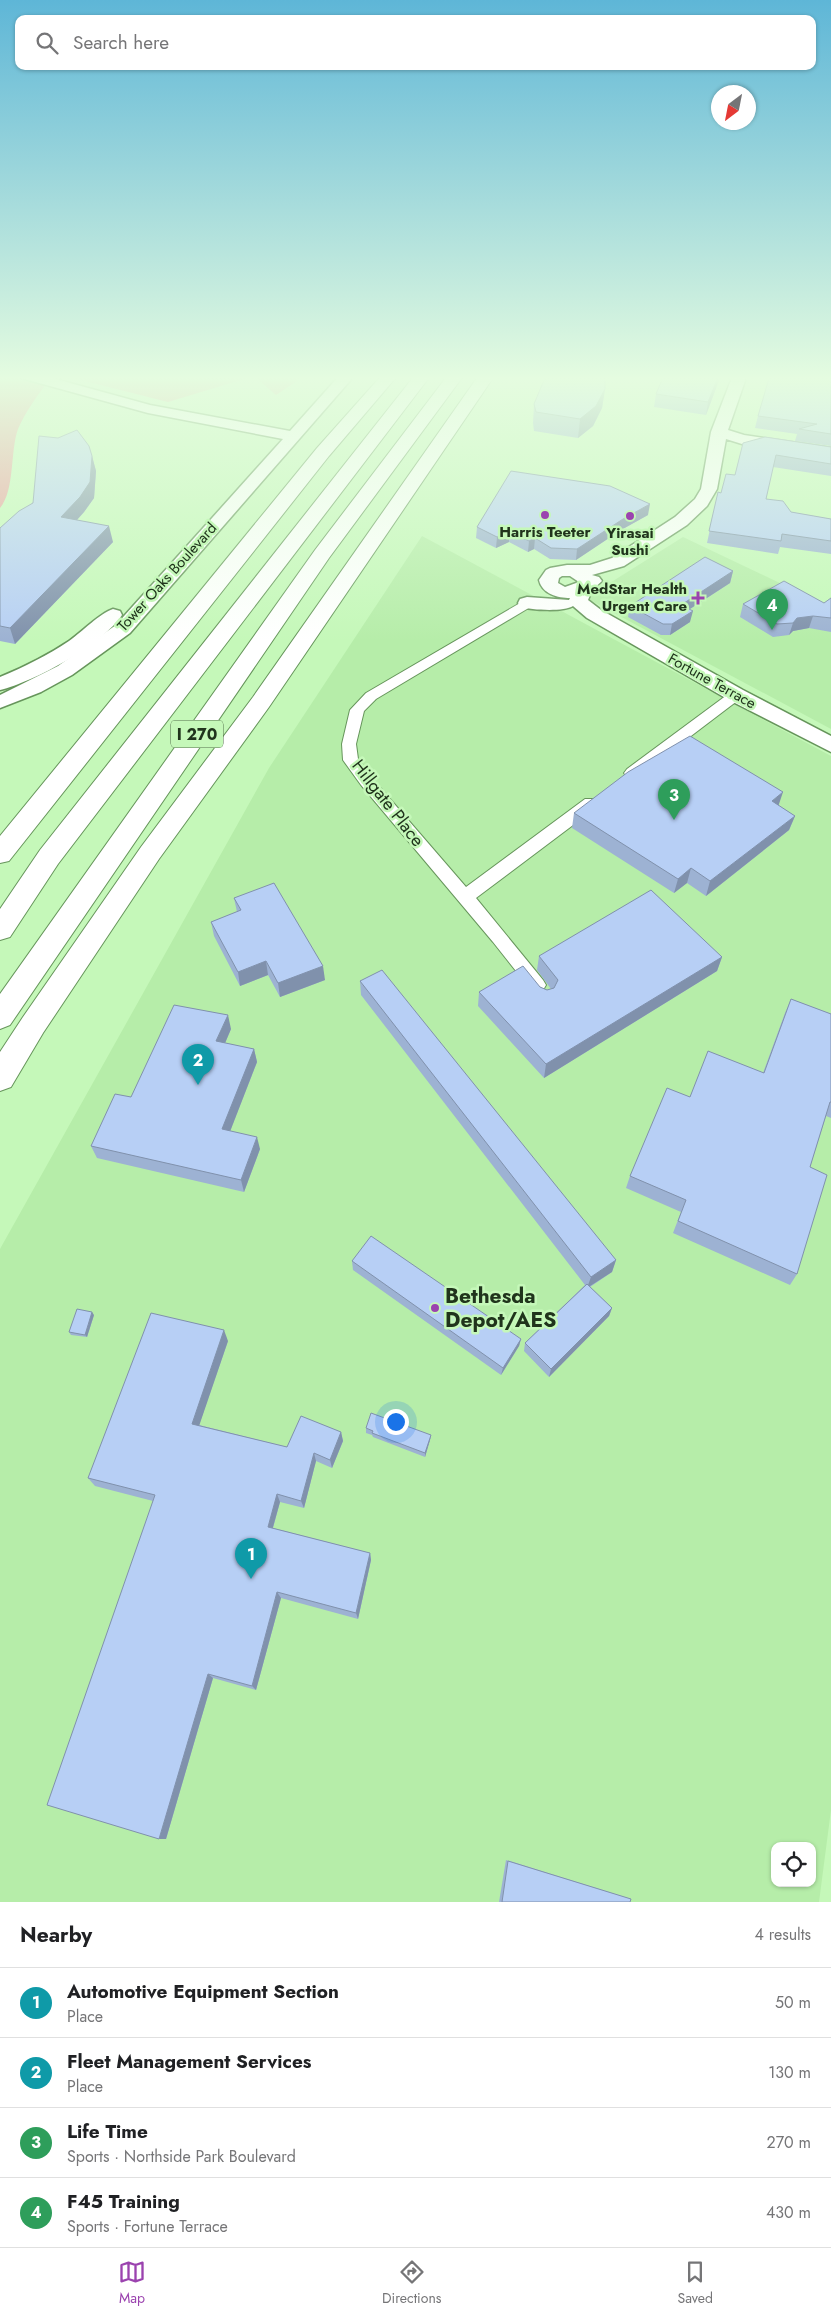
<!DOCTYPE html>
<html lang="en">
<head>
<meta charset="utf-8">
<style>
	:root { --surface:#fff; --page:#f2f2f2; --text:#202124; --muted:#757577; --line:#e0e0e0; --accent:#9b43af }
	body { margin:0; font-family:Jost,sans-serif; background:var(--page); color:var(--text) }
	.controls { position:absolute; right:15px; bottom:15px; display:grid; overflow:hidden; border-radius:10px; box-shadow:0 1px 4px #0004 }
	.controls button { width:45px; height:45px; display:grid; place-items:center; padding:0; border:0; border-bottom:1px solid var(--line); background:var(--surface); color:var(--text); font:25px sans-serif }
	.compass { position:absolute; left:711px; top:85px; width:45px; height:45px; border-radius:50%; background:var(--surface); box-shadow:0 1px 4px #0004; rotate:212deg }
	.you { position:absolute; left:395px; top:1421px; width:18px; height:18px; margin:-12px; border:4px solid #fff; border-radius:50%; background:#1a73e8; box-shadow:0 0 0 8px #1a73e833 }
	.badge { display:grid; place-items:center; width:32px; height:32px; border-radius:50%; background:var(--accent); color:#fff; font-size:16px; font-weight:700 }
	.pin { position:absolute; translate:-50% -41px; filter:drop-shadow(0 1px 2px #0008) }
	.pin::after { content:''; position:absolute; top:26px; width:18px; height:15px; background:inherit; clip-path:polygon(0 0,100% 0,50% 100%) }
	.list { margin:0; padding:0; list-style:none }
	h2 { display:flex; justify-content:space-between; align-items:center; height:65px; margin:0; padding:0 20px; font-size:21px }
	h2 small { font-size:16px; font-weight:400; color:var(--muted) }
	.list li { display:grid; grid-template-columns:32px 1fr auto; gap:15px; align-items:center; box-sizing:border-box; height:70px; padding:0 20px; border-top:1px solid var(--line) }
	.list b { display:block; font-size:19px; white-space:nowrap }
	.list p { margin:0; font-size:16px; white-space:nowrap; color:var(--muted) }
	.list em { font-size:16px; font-style:normal; color:var(--muted) }
	.icon { flex:none; width:28px; height:28px; fill:none; stroke:currentColor; stroke-width:2; stroke-linecap:round; stroke-linejoin:round }
	.map { position:relative; flex:none; width:831px; height:1902px; overflow:hidden }
	.search { position:absolute; background:var(--surface); box-shadow:0 1px 4px #0004; left:15px; right:15px; top:15px; height:55px; display:flex; align-items:center; gap:12px; box-sizing:border-box; padding:0 18px; border-radius:10px; color:var(--muted); font-size:19px }
	.sheet { height:345px; background:var(--surface) }
	nav { display:flex; justify-content:space-around; align-items:center; box-sizing:border-box; height:70px; border-top:1px solid var(--line); background:var(--surface); font-size:14px; color:var(--muted) }
	nav a { display:grid; justify-items:center; gap:2px }
	nav .on { color:var(--accent) }
	.map>svg:first-child { display:block }
	.built { fill:#b6eda9; fill-rule:evenodd }
	.green { fill:#ea9d9c }
	.lines { fill:none; stroke-linecap:round; stroke-linejoin:round }
	.stream { stroke:#2fb8be; stroke-width:3 }
	.street-casing { stroke:#66955b; stroke-width:2 }
	.secondary-casing { stroke:#66955b; stroke-width:3 }
	.highway-casing { stroke:#66955b; stroke-width:2 }
	.street { fill:#fff; fill-rule:evenodd }
	.secondary { fill:#fff; fill-rule:evenodd }
	.highway { fill:#fff; fill-rule:evenodd }
	.wall { fill:#9db2d3 }
	.shaded-wall { fill:#8091ac }
	.building { fill:#b7cff5; stroke:#8091ac }
	.poi-dot { fill:#9b43af; stroke:#c5f8b9; stroke-width:2 }
	.labels { text-anchor:middle; dominant-baseline:central; stroke-width:5; stroke-linejoin:round; paint-order:stroke }
	.far-poi-label { font-size:15px; font-weight:bold; fill:#20341c; stroke:#c5f8b9 }
	.far-street-label { font-size:15px; fill:#20341c; stroke:#c5f8b9 }
	.shield { fill:#c5f8b9; stroke:#526f4b; stroke-width:1 }
	.shield-label { font-size:16px; font-weight:bold; fill:#20341c }
	.street-label { font-size:18px; fill:#20341c; stroke:#c5f8b9 }
	.near-poi-label { font-size:21px; font-weight:bold; fill:#20341c; stroke:#c5f8b9; text-anchor:start }
</style>
</head>
<body>
<div class="map">
<svg width="831" height="1902" viewBox="0 0 831 1902">
	<rect width="100%" height="100%" fill="#c5f8b9"/>
	<!-- built -->
	<g class="built">
		<path d="M422 536 831 756V1810L819 1902H0V1249L269 768ZM775 1846H812V1883H775Z"/>
		<path d="M683 537 824 604 831 597V729L586 598Z"/>
	</g>
	<!-- green -->
	<g class="green">
		<path d="M0 375H26L49 380C38 395 25 412 18 429 10 451 15 490 0 508Z"/>
		<path d="M61 375H306L276 395 254 376 168 402Z"/>
	</g>
	<g class="lines">
		<!-- stream -->
		<path class="stream" d="M191 375 222 378 236 375"/>
		<defs>
			<g id="street">
				<path d="M527 599 532 600 533 603 532 606 376 699 364 711 356 744 358 759 371 777 466 887 585 799H597L599 803 597 807 476 898 543 980 546 985 543 990 537 992 531 990 493 942 361 785 343 760 342 744 350 710 366 693Z"/>
				<path d="M736 691 741 692 743 695 741 698 637 777H627L624 773 627 769 731 692Z"/>
			</g>
			<g id="secondary">
				<path d="M19 375H41L150 405 290 431 340 375H355L130 633 72 675 41 692 0 708V695L58 666 116 625 283 439 148 413 21 378Z"/>
				<path d="M733 375H747L728 430 744 435 831 448V458L742 444 726 439 717 489 707 506 687 525 624 566 592 575 599 577 602 581 592 590 588 600 601 610 743 690 831 736V752L729 700 587 618 573 606C564 612 532 610 520 607L518 603 520 599 527 597 569 600 570 598C558 598 542 594 539 580L546 570 550 568 567 565H590L612 558 675 517 695 499 701 489 711 432ZM562 576H570L579 582 565 587 558 583 559 578Z"/>
				<path d="M113 609 120 611 122 615C103 644 34 682 0 690V677C24 667 48 655 69 641 82 632 100 613 113 609Z"/>
			</g>
			<g id="highway">
				<path d="M382 375H398L329 456 9 861 0 863V836L317 448Z"/>
				<path d="M415 375H431L58 864 10 937 0 940V909L40 850Z"/>
				<path d="M448 375H464L329 558 10 1025 0 1029V994L315 550Z"/>
				<path d="M479 375H495L269 707 159 859 43 1033 11 1087 0 1091V1052L23 1017 141 847 253 697Z"/>
			</g>
		</defs>
		<!-- street casing -->
		<use href="#street" class="street-casing"/>
		<!-- secondary casing -->
		<use href="#secondary" class="secondary-casing"/>
		<!-- highway casing -->
		<use href="#highway" class="highway-casing"/>
		<!-- street -->
		<use href="#street" class="street"/>
		<!-- secondary -->
		<use href="#secondary" class="secondary"/>
		<!-- highway -->
		<use href="#highway" class="highway"/>
	</g>
	<!-- wall -->
	<g class="wall">
		<path d="M721 375 706 415 654 407 656 394Z"/>
		<path d="M831 375V446L795 441 797 434 755 428 758 416Z"/>
		<path d="M605 389 602 408 593 426 578 438 534 431 533 423 534 404Z"/>
		<path d="M743 443 831 447V476L773 467 766 499 791 512 831 519V554L780 547 778 554 707 543 718 492 721 493 735 475Z"/>
		<path d="M92 456 96 471 94 498 84 512 77 520 113 542 15 644 0 641V528Z"/>
		<path d="M648 515 621 530 576 560 550 559 534 549 528 552 509 542 496 548 476 538 477 527Z"/>
		<path d="M733 571 730 583 690 609V622L670 635H661L628 617 630 606Z"/>
		<path d="M831 598V632L809 628 793 631 789 635 773 637 740 617 743 604 824 603Z"/>
		<path d="M778 805 795 816 789 830 706 896 687 883 674 893 572 828 574 813Z"/>
		<path d="M234 898 325 980 280 997 268 975 240 986 214 936 211 922 237 912Z"/>
		<path d="M539 956 722 957 717 971 544 1078 478 1006 479 992 540 987 547 990 551 989 537 970Z"/>
		<path d="M360 981 616 1260 612 1272 590 1287 612 1308 609 1316 549 1377 524 1351 525 1343 585 1285 361 995Z"/>
		<path d="M791 999 831 1014V1118L826 1116 810 1167 797 1274 790 1285 673 1233 681 1212 626 1188 630 1176 690 1097 763 1073 785 1013Z"/>
		<path d="M231 1029 225 1043 254 1049 257 1062 230 1131 260 1149 244 1192 97 1158 91 1146 131 1097Z"/>
		<path d="M352 1261 521 1339 519 1346 501 1375 353 1270Z"/>
		<path d="M94 1315 87 1337 71 1335 69 1332Z"/>
		<path d="M228 1341 199 1425 287 1447 341 1432 343 1441 332 1468 316 1461 304 1508 280 1502 273 1528 370 1553 371 1560 358 1619 281 1598 256 1690 213 1678 166 1839 153 1501 95 1486 88 1478Z"/>
		<path d="M366 1428 431 1435 430 1440 425 1457 373 1437 372 1435 366 1433Z"/>
		<path d="M506 1860 631 1899 630 1902H499Z"/>
	</g>
	<!-- shaded-wall -->
	<g class="shaded-wall">
		<path d="M719 375H721L706 415 708 402Z"/>
		<path d="M605 389 602 408 593 426 578 438 580 419Z"/>
		<path d="M92 456 96 471 94 498 84 512 65 533 61 517Z"/>
		<path d="M650 504 648 515 621 530 576 560 577 549 623 519Z"/>
		<path d="M109 526 113 542 15 644 10 628Z"/>
		<path d="M509 531V542L496 548 497 537Z"/>
		<path d="M535 538 534 549 528 552 529 541Z"/>
		<path d="M733 571 730 583 679 616 681 605Z"/>
		<path d="M693 611 690 622 670 635 672 624Z"/>
		<path d="M813 616 809 628 793 631 789 635 793 623 797 618Z"/>
		<path d="M783 792 778 807 772 801Z"/>
		<path d="M795 816 789 830 706 896 710 881Z"/>
		<path d="M691 868 687 883 674 893 678 879Z"/>
		<path d="M722 957 717 971 544 1078 546 1064Z"/>
		<path d="M266 961 268 975 240 986 238 972Z"/>
		<path d="M323 966 325 980 280 997 278 983Z"/>
		<path d="M228 1015 231 1029 220 1055 216 1041Z"/>
		<path d="M254 1049 257 1062 226 1142 222 1129Z"/>
		<path d="M257 1137 260 1149 244 1192 241 1180Z"/>
		<path d="M616 1260 612 1272 587 1288 591 1277Z"/>
		<path d="M612 1308 609 1316 549 1377 551 1369Z"/>
		<path d="M92 1312 94 1315 87 1337 85 1335Z"/>
		<path d="M224 1330 228 1341 197 1432 192 1424Z"/>
		<path d="M521 1339 519 1346 501 1375 503 1368Z"/>
		<path d="M341 1432 343 1441 332 1468 330 1460Z"/>
		<path d="M431 1435 430 1440 425 1457V1453Z"/>
		<path d="M314 1453 316 1461 304 1508 301 1501Z"/>
		<path d="M277 1494 280 1502 271 1534 268 1527Z"/>
		<path d="M370 1553 371 1560 358 1619 356 1613Z"/>
		<path d="M277 1592 281 1598 256 1690 252 1686Z"/>
		<path d="M208 1674 213 1678 166 1839H159Z"/>
	</g>
	<!-- building -->
	<g class="building">
		<path d="M550 375H603L605 380V389L596 406 580 419 536 412 534 404 544 380Z"/>
		<path d="M664 375H719L708 402 656 394Z"/>
		<path d="M770 375H831V434L799 429 817 424 758 416Z"/>
		<path d="M77 430 89 446 92 456 90 482 80 497 61 517 109 526 10 628 0 626V528L19 511 33 503 39 436 58 438Z"/>
		<path d="M765 437 831 447V464L776 455 766 499 783 501 791 512 831 519V541L782 534 781 541 709 531 718 492 721 493 726 474 735 475 743 443Z"/>
		<path d="M511 471 610 486 650 504 623 519 577 549 551 548 535 538 529 541 509 531 497 537 477 527Z"/>
		<path d="M705 557 733 571 681 605 693 611 672 624H663L630 606Z"/>
		<path d="M784 581 824 603 831 598V618L813 616 797 618 793 623 777 624 743 604Z"/>
		<path d="M690 736 783 792 772 801 795 816 710 881 691 868 678 879 574 813 628 772Z"/>
		<path d="M274 883 323 966 278 983 266 961 238 972 211 922 241 910 234 898Z"/>
		<path d="M651 890 722 957 546 1064 479 992 523 966 540 987 547 990 554 988 558 980 539 956Z"/>
		<path d="M382 970 616 1260 591 1277 360 981Z"/>
		<path d="M791 999 831 1014V1102H830L810 1167 827 1175 797 1274 678 1221 686 1200 630 1176 667 1088 690 1097 708 1051 764 1073Z"/>
		<path d="M174 1005 228 1015 216 1041 254 1049 222 1129 257 1137 241 1180 91 1146 115 1094 131 1097Z"/>
		<path d="M371 1236 521 1339 503 1368 352 1261Z"/>
		<path d="M587 1284 612 1308 551 1369 525 1343Z"/>
		<path d="M77 1309 92 1312 85 1335 69 1332Z"/>
		<path d="M151 1313 224 1330 192 1424 287 1447 301 1416 341 1432 330 1460 314 1453 301 1501 277 1494 268 1527 370 1553 356 1613 277 1592 252 1686 208 1674 159 1839 47 1805 155 1495 88 1478Z"/>
		<path d="M371 1413 431 1435 425 1453 372 1433 373 1431 366 1428Z"/>
		<path d="M508 1861 631 1899 630 1902H502Z"/>
	</g>
	<!-- sky -->
	<linearGradient id="sky" x2="0" y2="1"><stop stop-color="#5eb6d7"/><stop offset="0.59" stop-color="#e5fce0"/><stop offset="1" stop-color="#e5fce0" stop-opacity="0"/></linearGradient>
	<rect width="831" height="641" fill="url(#sky)"/>
	<!-- markers -->
	<g class="poi-dot">
		<circle cx="545" cy="515" r="5"/>
		<circle cx="630" cy="516" r="5"/>
		<path d="M695.5 590.5h5v5h5v5h-5v5h-5v-5h-5v-5h5z"/>
		<circle cx="435" cy="1308" r="5"/>
	</g>
	<g class="labels">
		<!-- far-poi labels -->
		<g class="far-poi-label">
			<text x="545" y="532">Harris Teeter</text>
			<text x="630" y="533">Yirasai<tspan x="630" dy="17">Sushi</tspan></text>
			<text x="687" y="589" text-anchor="end">MedStar Health<tspan x="687" dy="17">Urgent Care</tspan></text>
		</g>
		<!-- far-street labels -->
		<g class="far-street-label">
			<text transform="translate(167 577) rotate(-48)">Tower Oaks Boulevard</text>
			<text transform="translate(712 681) rotate(29)">Fortune Terrace</text>
		</g>
		<!-- shield labels -->
		<rect class="shield" x="171" y="720.5" width="52" height="27" rx="4"/>
		<g class="shield-label">
			<text x="197" y="734">I 270</text>
		</g>
		<!-- street labels -->
		<g class="street-label">
			<text transform="translate(388 803) rotate(52)">Hillgate Place</text>
		</g>
		<!-- near-poi labels -->
		<g class="near-poi-label">
			<text x="445" y="1296">Bethesda<tspan x="445" dy="24">Depot/AES</tspan></text>
		</g>
	</g>
</svg>
<div class="controls">
<button><svg class="icon" aria-label="locate" viewBox="0 0 24 24"><circle cx="12" cy="12" r="6"/><path d="M12 2v4M12 18v4M2 12h4M18 12h4"/></svg></button>
</div>
<svg class="compass" viewBox="-18 -18 36 36"><path d="M0-13l5 13h-10z" fill="#e53935"/><path d="M0 13l5-13h-10z" fill="#757577"/></svg>
<div class="you"></div>
<div class="pin badge" style="left:251px;top:1579px;background:#0f9aa8">1</div>
<div class="pin badge" style="left:198px;top:1085px;background:#0f9aa8">2</div>
<div class="pin badge" style="left:674px;top:820px;background:#2e9e5b">3</div>
<div class="pin badge" style="left:772px;top:630px;background:#2e9e5b">4</div>
<div class="search"><svg class="icon" aria-label="search" viewBox="0 0 24 24"><circle cx="10" cy="10" r="6"/><path d="M15 15l6 6"/></svg>Search here</div>
</div>
<section class="sheet">
<h2>Nearby<small>4 results</small></h2>
<ul class="list">
<li><span class="badge" style="background:#0f9aa8">1</span><div><b>Automotive Equipment Section</b><p>Place</p></div><em>50 m</em></li>
<li><span class="badge" style="background:#0f9aa8">2</span><div><b>Fleet Management Services</b><p>Place</p></div><em>130 m</em></li>
<li><span class="badge" style="background:#2e9e5b">3</span><div><b>Life Time</b><p>Sports · Northside Park Boulevard</p></div><em>270 m</em></li>
<li><span class="badge" style="background:#2e9e5b">4</span><div><b>F45 Training</b><p>Sports · Fortune Terrace</p></div><em>430 m</em></li>
</ul>
</section>
<nav>
<a class="on"><svg class="icon" aria-label="map" viewBox="0 0 24 24"><path d="M3 6l6-2 6 2 6-2v14l-6 2-6-2-6 2zM9 4v14M15 6v14"/></svg>Map</a>
<a><svg class="icon" aria-label="directions" viewBox="0 0 24 24"><path d="M12 3l9 9-9 9-9-9zM9 14v-3h6M13 9l2 2-2 2"/></svg>Directions</a>
<a><svg class="icon" aria-label="saved" viewBox="0 0 24 24"><path d="M7 4h10v16l-5-4-5 4z"/></svg>Saved</a>
</nav>
</body>
</html>
